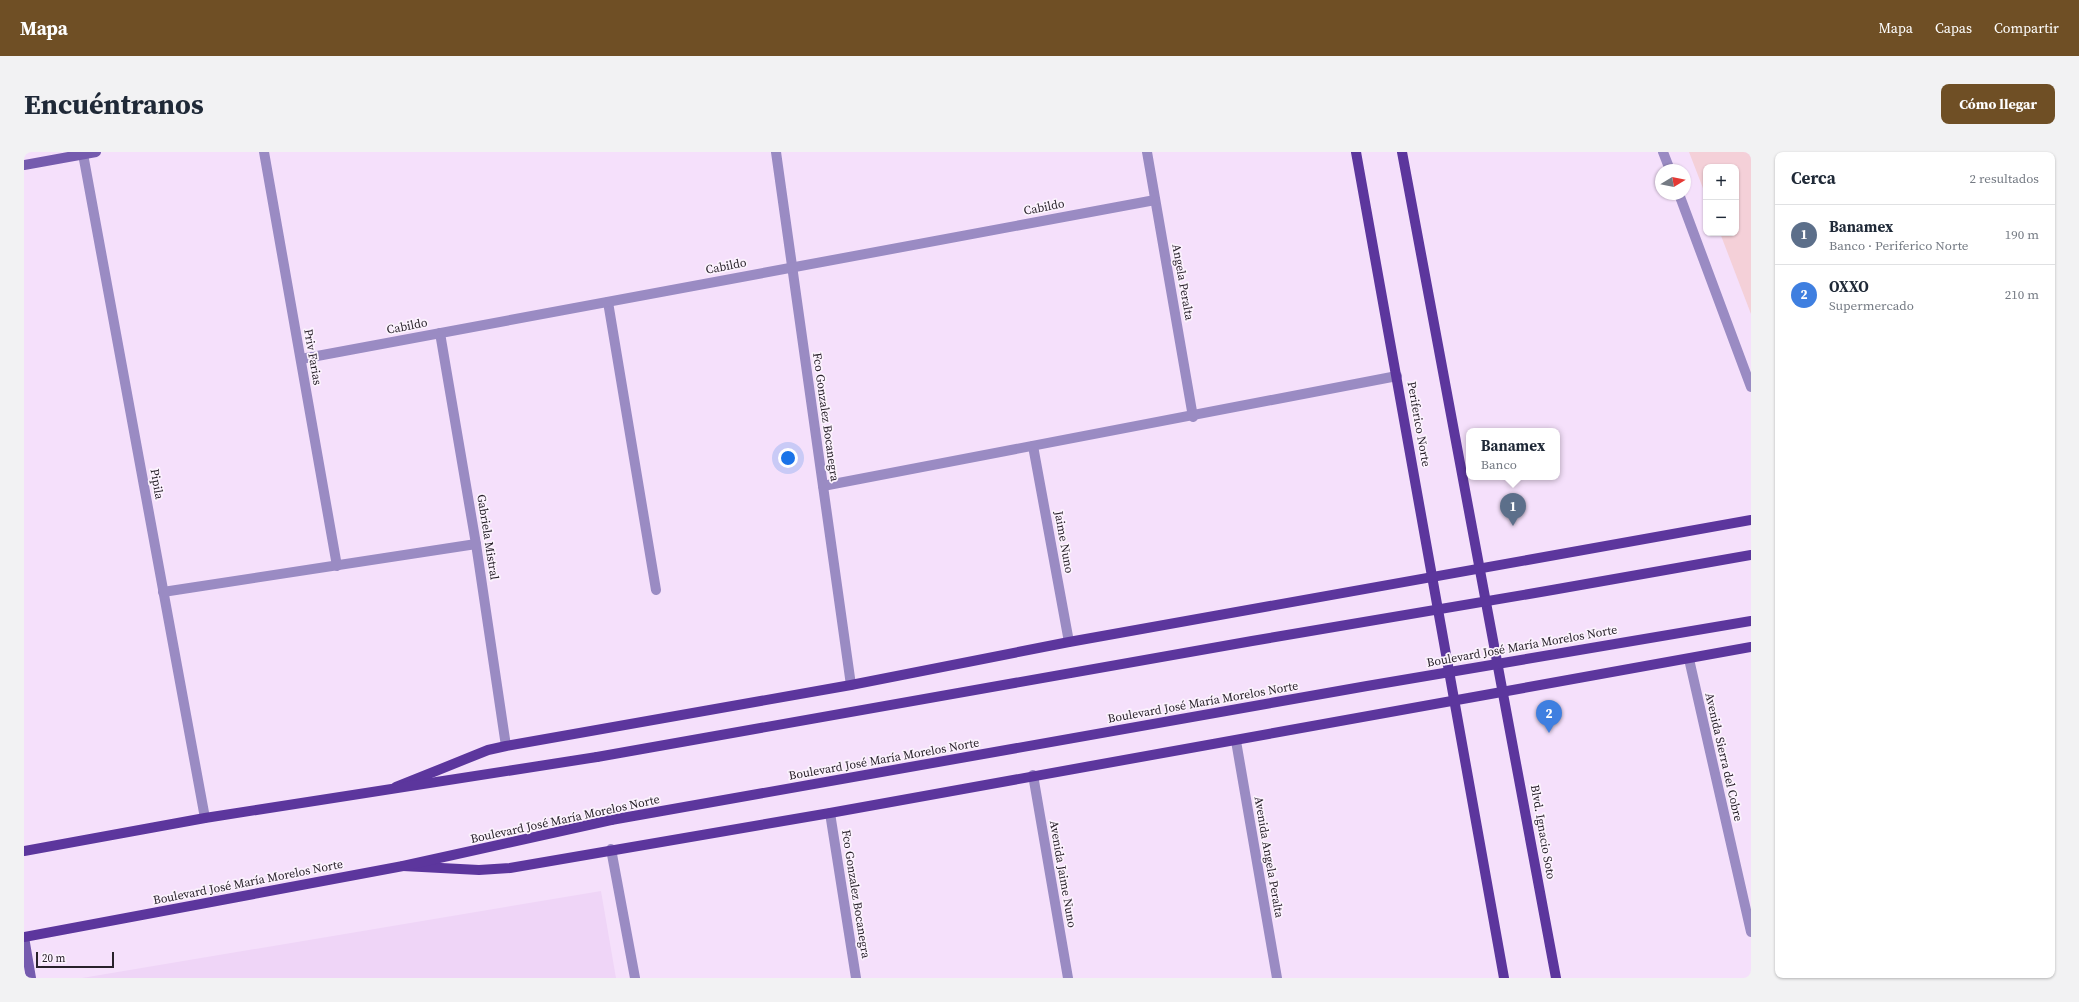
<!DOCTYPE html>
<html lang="es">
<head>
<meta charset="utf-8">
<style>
	:root { --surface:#fff; --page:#f2f2f3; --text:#1f2937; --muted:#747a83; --line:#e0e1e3; --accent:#6f4f25 }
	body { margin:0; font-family:"Source Serif 4",serif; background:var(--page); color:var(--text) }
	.controls { position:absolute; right:12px; top:12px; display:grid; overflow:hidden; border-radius:8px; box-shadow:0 1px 3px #0004 }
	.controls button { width:36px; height:36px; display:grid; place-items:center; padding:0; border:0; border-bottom:1px solid var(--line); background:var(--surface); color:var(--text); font:20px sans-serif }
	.compass { position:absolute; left:1631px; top:12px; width:36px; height:36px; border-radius:50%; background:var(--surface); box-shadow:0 1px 3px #0004; rotate:80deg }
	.scale { position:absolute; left:12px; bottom:10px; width:78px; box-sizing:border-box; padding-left:4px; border:2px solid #28212a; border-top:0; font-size:11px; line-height:14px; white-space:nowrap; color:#28212a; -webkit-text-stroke:3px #fbf2fd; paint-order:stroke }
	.you { position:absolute; left:764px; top:306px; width:14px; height:14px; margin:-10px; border:3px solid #fff; border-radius:50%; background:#1a73e8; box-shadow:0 0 0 6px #1a73e833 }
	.badge { display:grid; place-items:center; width:26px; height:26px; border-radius:50%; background:var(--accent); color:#fff; font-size:13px; font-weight:700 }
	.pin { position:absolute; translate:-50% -33px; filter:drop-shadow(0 1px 2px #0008) }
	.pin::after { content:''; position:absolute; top:21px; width:14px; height:12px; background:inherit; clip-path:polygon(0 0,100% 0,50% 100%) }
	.popup { position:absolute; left:1442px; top:276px; width:94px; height:52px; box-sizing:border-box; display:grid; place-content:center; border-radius:8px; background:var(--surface); filter:drop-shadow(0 1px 3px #0005); font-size:13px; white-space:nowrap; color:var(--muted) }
	.popup b { font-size:15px; color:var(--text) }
	.popup::after { content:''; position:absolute; left:50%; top:100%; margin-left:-8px; border:8px solid transparent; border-top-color:var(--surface) }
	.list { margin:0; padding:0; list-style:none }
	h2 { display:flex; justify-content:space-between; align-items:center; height:52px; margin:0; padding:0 16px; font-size:17px }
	h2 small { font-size:13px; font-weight:400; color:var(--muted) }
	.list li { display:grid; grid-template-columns:26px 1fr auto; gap:12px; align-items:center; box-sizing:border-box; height:60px; padding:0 16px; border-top:1px solid var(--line) }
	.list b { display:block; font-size:15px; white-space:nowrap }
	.list p { margin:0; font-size:13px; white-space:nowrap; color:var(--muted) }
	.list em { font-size:13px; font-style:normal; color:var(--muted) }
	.map { position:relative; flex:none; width:1727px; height:826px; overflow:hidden; border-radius:8px }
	header { display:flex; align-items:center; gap:24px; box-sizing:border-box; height:56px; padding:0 20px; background:var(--accent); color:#fff }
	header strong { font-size:19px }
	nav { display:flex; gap:22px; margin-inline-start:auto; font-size:14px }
	.intro { display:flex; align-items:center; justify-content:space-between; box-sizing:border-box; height:96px; padding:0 24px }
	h1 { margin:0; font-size:28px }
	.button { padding:10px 18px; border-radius:8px; background:var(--accent); color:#fff; font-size:14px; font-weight:700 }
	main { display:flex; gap:24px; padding:0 24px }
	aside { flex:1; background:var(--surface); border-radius:8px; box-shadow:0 1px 3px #0004 }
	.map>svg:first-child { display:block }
	.built { fill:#efd5f7 }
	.green { fill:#f4d0d8 }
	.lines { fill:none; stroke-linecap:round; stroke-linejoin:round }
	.street { stroke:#9a8bc3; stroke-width:10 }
	.secondary { stroke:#755bae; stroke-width:10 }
	.primary { stroke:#5c369d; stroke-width:10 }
	.primary-bridge { stroke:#5c369d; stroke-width:10 }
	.labels { text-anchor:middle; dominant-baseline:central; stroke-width:3.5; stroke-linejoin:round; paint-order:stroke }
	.street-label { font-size:12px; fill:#28212a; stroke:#fbf2fd }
</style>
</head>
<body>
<header>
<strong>Mapa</strong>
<nav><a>Mapa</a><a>Capas</a><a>Compartir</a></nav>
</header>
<div class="intro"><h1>Encuéntranos</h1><a class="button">Cómo llegar</a></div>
<main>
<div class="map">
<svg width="1727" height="826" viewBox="0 0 1727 826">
	<rect width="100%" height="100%" fill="#f5e0fb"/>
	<!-- built -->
	<path class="built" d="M577 739 592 826H58Z"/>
	<!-- green -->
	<path class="green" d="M1665 0H1727V162L1696 81H1712V15H1682V44Z"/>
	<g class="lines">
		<!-- street -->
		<g class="street">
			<path d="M240 0 313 414"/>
			<path d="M752 0 827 533"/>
			<path d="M1123 0 1169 265"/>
			<path d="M1639 0 1646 18"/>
			<path d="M59 2 181 666"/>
			<path d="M1655 42 1727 235"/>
			<path d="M584 150 632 438"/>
			<path d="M416 181 452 392 482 594"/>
			<path d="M277 207 1131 48"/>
			<path d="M1009 294 1045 490"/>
			<path d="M799 334 1373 224"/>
			<path d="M139 440 452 392"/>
			<path d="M1665 507 1727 780"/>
			<path d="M1212 589 1253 826"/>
			<path d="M1009 623 1044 826"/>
			<path d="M806 661 832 826"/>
			<path d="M587 697 611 826"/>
		</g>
		<!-- secondary -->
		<g class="secondary">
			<path d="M0 13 72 0"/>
			<path d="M0 785 7 826"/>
		</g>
		<!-- primary -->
		<g class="primary">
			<path d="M1332 0 1480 826"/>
			<path d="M1378 0 1532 826"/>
			<path d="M372 635 464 598 482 594 827 533 1045 490 1727 368"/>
			<path d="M0 699 181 666 573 605"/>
			<path d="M379 714 455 718 486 716 806 661 1727 495"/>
			<path d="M0 785 379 714 587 668"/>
		</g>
		<!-- primary-bridge -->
		<g class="primary-bridge">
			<path d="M573 605C791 568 1009 527 1228 489 1394 461 1561 433 1727 403"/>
			<path d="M587 668 1343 534 1727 469"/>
		</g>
	</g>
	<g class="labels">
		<!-- street labels -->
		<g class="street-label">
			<text transform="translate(1020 55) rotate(-11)">Cabildo</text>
			<text transform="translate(702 114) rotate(-11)">Cabildo</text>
			<text transform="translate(1159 130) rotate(80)">Angela Peralta</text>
			<text transform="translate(383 174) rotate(-11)">Cabildo</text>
			<text transform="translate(289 205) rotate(80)">Priv Farias</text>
			<text transform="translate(802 265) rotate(82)">Fco Gonzalez Bocanegra</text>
			<text transform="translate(1395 272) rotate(80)">Periferico Norte</text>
			<text transform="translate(133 332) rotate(80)">Pipila</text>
			<text transform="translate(464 385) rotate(81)">Gabriela Mistral</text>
			<text transform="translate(1040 390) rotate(80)">Jaime Nuno</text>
			<text transform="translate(1498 494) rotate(-10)">Boulevard José María Morelos Norte</text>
			<text transform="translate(1179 550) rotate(-10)">Boulevard José María Morelos Norte</text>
			<text transform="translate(1700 605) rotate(77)">Avenida Sierra del Cobre</text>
			<text transform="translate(860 607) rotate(-10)">Boulevard José María Morelos Norte</text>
			<text transform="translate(541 667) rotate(-12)">Boulevard José María Morelos Norte</text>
			<text transform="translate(1519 680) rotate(80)">Blvd. Ignacio Soto</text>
			<text transform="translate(1245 705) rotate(80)">Avenida Angela Peralta</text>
			<text transform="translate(1039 722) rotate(80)">Avenida Jaime Nuno</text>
			<text transform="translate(224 730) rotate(-11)">Boulevard José María Morelos Norte</text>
			<text transform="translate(832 742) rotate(81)">Fco Gonzalez Bocanegra</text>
		</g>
	</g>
</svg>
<div class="controls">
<button>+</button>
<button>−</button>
</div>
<svg class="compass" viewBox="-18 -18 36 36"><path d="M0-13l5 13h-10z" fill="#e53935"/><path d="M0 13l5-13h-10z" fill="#747a83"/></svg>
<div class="scale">20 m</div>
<div class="you"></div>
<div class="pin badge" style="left:1489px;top:374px;background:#5c6f8a">1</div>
<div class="popup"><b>Banamex</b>Banco</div>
<div class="pin badge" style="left:1525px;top:581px;background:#3f7fe0">2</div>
</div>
<aside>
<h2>Cerca<small>2 resultados</small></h2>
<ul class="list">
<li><span class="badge" style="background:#5c6f8a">1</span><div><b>Banamex</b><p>Banco · Periferico Norte</p></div><em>190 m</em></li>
<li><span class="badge" style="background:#3f7fe0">2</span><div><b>OXXO</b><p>Supermercado</p></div><em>210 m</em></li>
</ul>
</aside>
</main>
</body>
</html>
